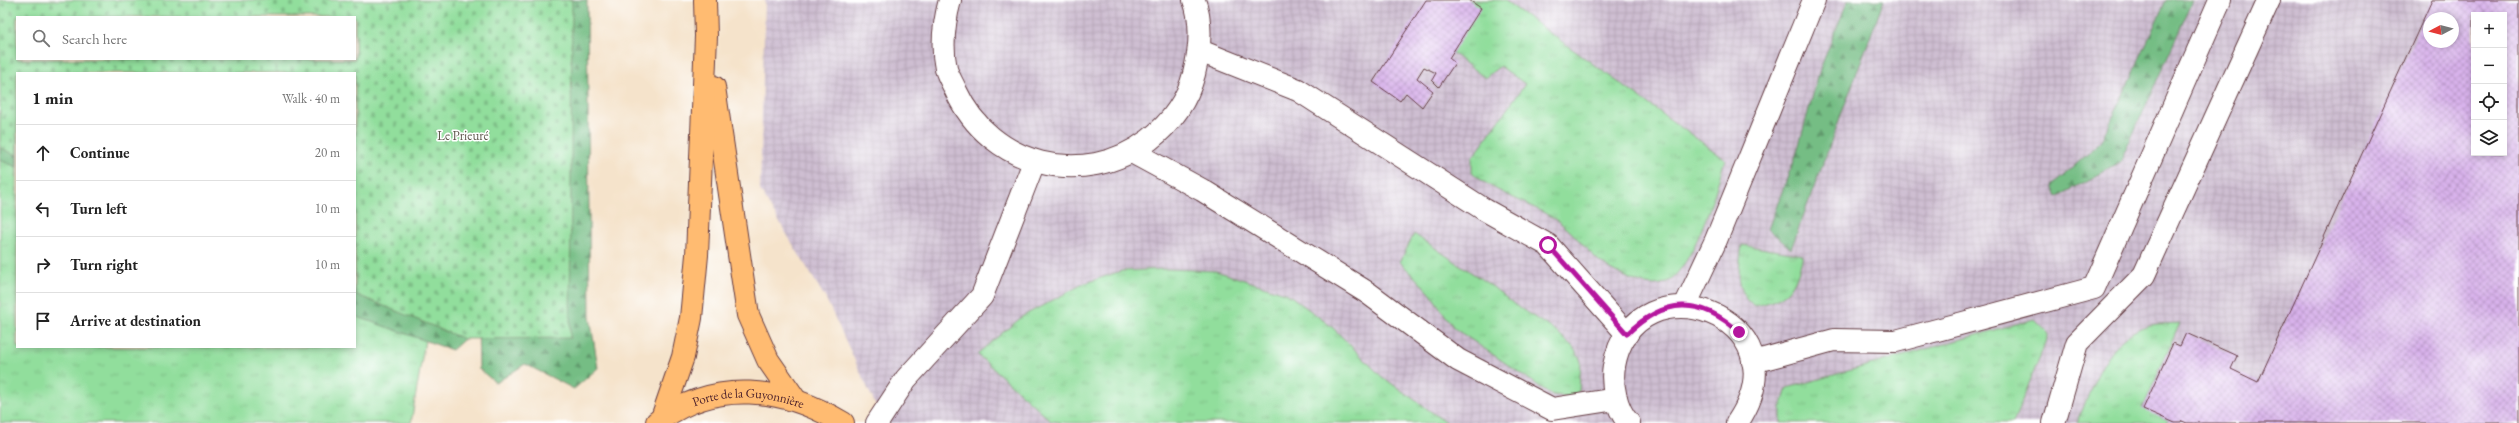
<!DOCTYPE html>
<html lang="en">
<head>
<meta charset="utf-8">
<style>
	:root { --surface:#fff; --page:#f6f6f6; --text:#222; --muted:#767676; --line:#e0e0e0 }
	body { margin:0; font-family:"EB Garamond",serif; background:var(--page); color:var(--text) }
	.controls { position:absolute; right:12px; top:12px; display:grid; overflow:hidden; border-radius:0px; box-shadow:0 2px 6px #0003 }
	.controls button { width:36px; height:36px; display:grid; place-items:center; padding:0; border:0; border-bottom:1px solid var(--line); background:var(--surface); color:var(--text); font:20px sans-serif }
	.compass { position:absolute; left:2423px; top:12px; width:36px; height:36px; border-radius:50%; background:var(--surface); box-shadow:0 2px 6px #0003; rotate:263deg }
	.stop { position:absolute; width:12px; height:12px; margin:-9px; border:3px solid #b5179e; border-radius:50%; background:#fff }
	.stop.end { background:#b5179e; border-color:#fff; box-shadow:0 1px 4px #0008 }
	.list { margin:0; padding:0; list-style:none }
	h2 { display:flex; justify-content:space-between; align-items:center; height:52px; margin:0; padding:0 16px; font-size:17px }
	h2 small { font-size:13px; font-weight:400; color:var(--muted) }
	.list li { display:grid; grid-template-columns:26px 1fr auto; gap:12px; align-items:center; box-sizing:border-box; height:56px; padding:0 16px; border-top:1px solid var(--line) }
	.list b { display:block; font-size:15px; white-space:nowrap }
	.list em { font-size:13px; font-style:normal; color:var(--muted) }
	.icon { flex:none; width:22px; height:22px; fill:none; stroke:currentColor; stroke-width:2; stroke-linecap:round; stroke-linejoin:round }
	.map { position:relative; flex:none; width:2519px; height:423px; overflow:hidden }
	.search { position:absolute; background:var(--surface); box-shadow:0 2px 6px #0003; left:16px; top:16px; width:340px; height:44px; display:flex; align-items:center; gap:10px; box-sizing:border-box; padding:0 14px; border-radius:0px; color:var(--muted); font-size:15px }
	.panel { position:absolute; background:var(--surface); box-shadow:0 2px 6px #0003; left:16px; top:72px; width:340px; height:276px; border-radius:0px }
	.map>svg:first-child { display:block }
	.industrial { fill:url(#industrial-grid); fill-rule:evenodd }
	.grass { fill:url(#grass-tufts); stroke:#6e7e64 }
	.forest { fill:url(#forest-firs); stroke:#5f6e58 }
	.cemetery { fill:url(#cemetery-stones); stroke:#6e7e64; fill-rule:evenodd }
	.building { fill:url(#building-cross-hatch); fill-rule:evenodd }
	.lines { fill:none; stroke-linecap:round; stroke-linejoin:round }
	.minor-casing { stroke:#643c43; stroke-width:24 }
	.major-casing { stroke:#643c43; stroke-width:24 }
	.minor { stroke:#fff; stroke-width:22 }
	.major { stroke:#ffbb71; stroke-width:22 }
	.route { stroke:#b5179e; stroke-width:5 }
	.labels { text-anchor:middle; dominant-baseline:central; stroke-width:3; stroke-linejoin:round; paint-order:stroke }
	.park-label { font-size:13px; fill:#5f584d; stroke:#fff }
	.street-label { font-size:13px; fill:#4a1f2b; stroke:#fff }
</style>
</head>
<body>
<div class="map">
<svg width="2519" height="423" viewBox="0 0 2519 423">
	<defs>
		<pattern id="industrial-grid" width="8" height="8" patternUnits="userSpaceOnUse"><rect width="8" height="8" fill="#cebed1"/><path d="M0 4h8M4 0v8" fill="none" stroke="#b2a3b4"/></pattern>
		<pattern id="grass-tufts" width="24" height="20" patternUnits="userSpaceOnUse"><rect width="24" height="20" fill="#91de9c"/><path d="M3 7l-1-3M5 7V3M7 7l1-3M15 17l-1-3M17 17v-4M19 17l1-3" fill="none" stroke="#7fbe87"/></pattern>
		<pattern id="forest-firs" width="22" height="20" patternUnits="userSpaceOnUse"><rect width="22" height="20" fill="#74bd84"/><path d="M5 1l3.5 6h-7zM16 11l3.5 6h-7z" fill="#61996c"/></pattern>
		<pattern id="cemetery-stones" width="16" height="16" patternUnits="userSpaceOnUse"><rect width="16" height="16" fill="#91de9c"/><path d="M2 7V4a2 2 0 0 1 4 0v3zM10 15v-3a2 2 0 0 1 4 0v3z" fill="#7fbe87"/></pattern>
		<pattern id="building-cross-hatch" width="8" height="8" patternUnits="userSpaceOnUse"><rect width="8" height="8" fill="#d8b2eb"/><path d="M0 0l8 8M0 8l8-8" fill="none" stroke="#b190bf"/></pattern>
	</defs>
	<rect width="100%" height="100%" fill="#fff"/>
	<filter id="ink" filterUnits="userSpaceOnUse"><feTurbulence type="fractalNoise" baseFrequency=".025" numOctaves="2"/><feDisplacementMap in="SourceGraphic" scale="8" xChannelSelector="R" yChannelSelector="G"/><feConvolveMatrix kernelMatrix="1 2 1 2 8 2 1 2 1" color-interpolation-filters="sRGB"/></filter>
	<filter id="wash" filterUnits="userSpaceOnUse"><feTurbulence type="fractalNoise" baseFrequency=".012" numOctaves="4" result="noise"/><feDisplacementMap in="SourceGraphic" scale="16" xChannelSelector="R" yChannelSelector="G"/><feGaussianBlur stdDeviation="0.9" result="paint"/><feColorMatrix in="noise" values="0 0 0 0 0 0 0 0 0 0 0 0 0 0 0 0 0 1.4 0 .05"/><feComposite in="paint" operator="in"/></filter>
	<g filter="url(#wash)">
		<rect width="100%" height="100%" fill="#f5e3cb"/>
		<!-- industrial -->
		<path class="industrial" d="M765 0H2519V423H884L826 299 760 190ZM2474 15H2504V153H2474ZM2429 18H2453V42H2429Z"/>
		<!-- grass -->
		<g class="grass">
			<path d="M1467 0H1504L1725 159C1717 187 1692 276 1662 284 1644 289 1615 273 1600 262 1587 251 1577 236 1563 225 1538 205 1492 193 1472 172V158L1525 84 1500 66 1485 78 1452 53 1479 8Z"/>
			<path d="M0 146 17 153V347H355V308L425 340 411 423H0Z"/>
			<path d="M1414 234 1493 287 1515 305 1556 331 1573 347 1581 361 1579 391 1573 397 1552 395 1454 328 1430 293 1400 262Z"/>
			<path d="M1742 245 1803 255C1795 289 1789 299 1754 306 1734 290 1739 268 1742 245Z"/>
			<path d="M1168 269 1216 271 1288 294 1332 327 1381 376 1447 423H1066L1051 421 977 354 1023 316 1083 284 1121 271Z"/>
			<path d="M2034 319 2049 334 2013 423H1781V408L1787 388Z"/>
			<path d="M2180 323 2143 408 2168 420 2167 423H2077C2093 386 2106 337 2149 325 2159 323 2170 324 2180 323Z"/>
		</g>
		<!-- forest -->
		<g class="forest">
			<path d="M522 0H587L590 317 598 368 574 389 525 364 496 383 479 369 478 327 452 350 355 316V275Z"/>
			<path d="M1848 0H1884L1791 249 1768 229 1797 152 1820 69Z"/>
			<path d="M2166 0H2193L2120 163 2057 197 2052 186 2102 141Z"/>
			<path d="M0 101 17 137V167L0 160Z"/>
		</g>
		<!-- cemetery -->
		<path class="cemetery" d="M0 0H572L570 338 464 339 355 294V73H17V155L0 148ZM17 17H355V59H17Z"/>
		<g id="blocks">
			<!-- building -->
			<g class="building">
				<path d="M1426 0H1469L1481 8 1449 58 1455 63 1439 87 1432 80 1436 73 1424 67 1417 78 1433 91 1422 107 1406 93 1400 101 1373 82Z"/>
				<path d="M2432 0H2519V423H2187L2182 421 2181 423H2175L2143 409 2173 343 2180 346 2186 333 2237 356 2231 369 2258 382ZM2474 15H2504V153H2474ZM2429 18H2453V42H2429Z"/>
			</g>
		</g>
	</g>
	<g filter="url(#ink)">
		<use href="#blocks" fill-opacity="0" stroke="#643c43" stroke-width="1"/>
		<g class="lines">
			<defs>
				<g id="minor">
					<path d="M950 0C944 22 941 45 946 69 948 76 953 84 956 91 990 166 1083 190 1149 140 1171 123 1187 101 1194 74 1200 50 1203 24 1194 0"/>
					<path d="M1200 51 1298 90 1485 210 1548 245 1627 334"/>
					<path d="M1132 152 1202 190 1368 293 1458 360 1552 409 1616 399"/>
					<path d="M1685 306 1716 240 1814 0"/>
					<path d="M1753 362 1834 340 1896 341 2094 288 2220 0"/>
					<path d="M877 423 906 379 982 296 1034 162"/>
					<path d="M1629 423C1616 409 1611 384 1614 366 1634 255 1810 316 1737 423"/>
					<path d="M2054 423 2077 343 2144 275 2269 0"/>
				</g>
				<g id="major">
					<path d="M714 87 748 315 768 360 795 399"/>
					<path d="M662 418 683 357 691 318 697 255 706 36 705 0"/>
					<path id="s1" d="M657 422C715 378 784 387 843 423"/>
				</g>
			</defs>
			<!-- minor casing -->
			<use href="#minor" class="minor-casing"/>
			<!-- major casing -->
			<use href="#major" class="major-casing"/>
			<!-- minor -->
			<use href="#minor" class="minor"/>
			<!-- major -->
			<use href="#major" class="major"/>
		</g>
	</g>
	<g class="lines" filter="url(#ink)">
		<!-- route -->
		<path class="route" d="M1548 245 1627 334C1664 298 1700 296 1739 332"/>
	</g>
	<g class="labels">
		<!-- park labels -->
		<g class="park-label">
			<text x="463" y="135">Le Prieuré</text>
		</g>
		<!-- street labels -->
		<g class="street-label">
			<text stroke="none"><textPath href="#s1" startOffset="98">Porte de la Guyonnière</textPath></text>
		</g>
	</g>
</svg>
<div class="controls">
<button>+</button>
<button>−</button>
<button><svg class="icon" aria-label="locate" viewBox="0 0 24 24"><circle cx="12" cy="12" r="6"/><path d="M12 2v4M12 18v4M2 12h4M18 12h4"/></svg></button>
<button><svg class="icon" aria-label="layers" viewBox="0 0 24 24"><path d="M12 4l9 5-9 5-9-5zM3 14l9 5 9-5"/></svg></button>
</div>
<svg class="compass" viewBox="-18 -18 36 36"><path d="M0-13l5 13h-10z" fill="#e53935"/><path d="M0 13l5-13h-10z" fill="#767676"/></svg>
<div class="stop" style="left:1548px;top:245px"></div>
<div class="stop end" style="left:1739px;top:332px"></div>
<div class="search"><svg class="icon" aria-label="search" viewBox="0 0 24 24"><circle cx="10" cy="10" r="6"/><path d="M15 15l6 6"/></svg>Search here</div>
<section class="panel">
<h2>1 min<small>Walk · 40 m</small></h2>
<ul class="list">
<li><svg class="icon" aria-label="ahead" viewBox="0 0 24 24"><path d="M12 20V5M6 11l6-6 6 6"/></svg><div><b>Continue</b></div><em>20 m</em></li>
<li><svg class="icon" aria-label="left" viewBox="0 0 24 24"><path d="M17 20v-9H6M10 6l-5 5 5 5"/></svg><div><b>Turn left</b></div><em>10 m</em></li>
<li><svg class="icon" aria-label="right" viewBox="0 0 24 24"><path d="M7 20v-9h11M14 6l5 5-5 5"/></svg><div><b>Turn right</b></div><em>10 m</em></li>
<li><svg class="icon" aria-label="arrive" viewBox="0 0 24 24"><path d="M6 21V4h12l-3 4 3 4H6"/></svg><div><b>Arrive at destination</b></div></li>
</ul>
</section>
</div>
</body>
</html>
